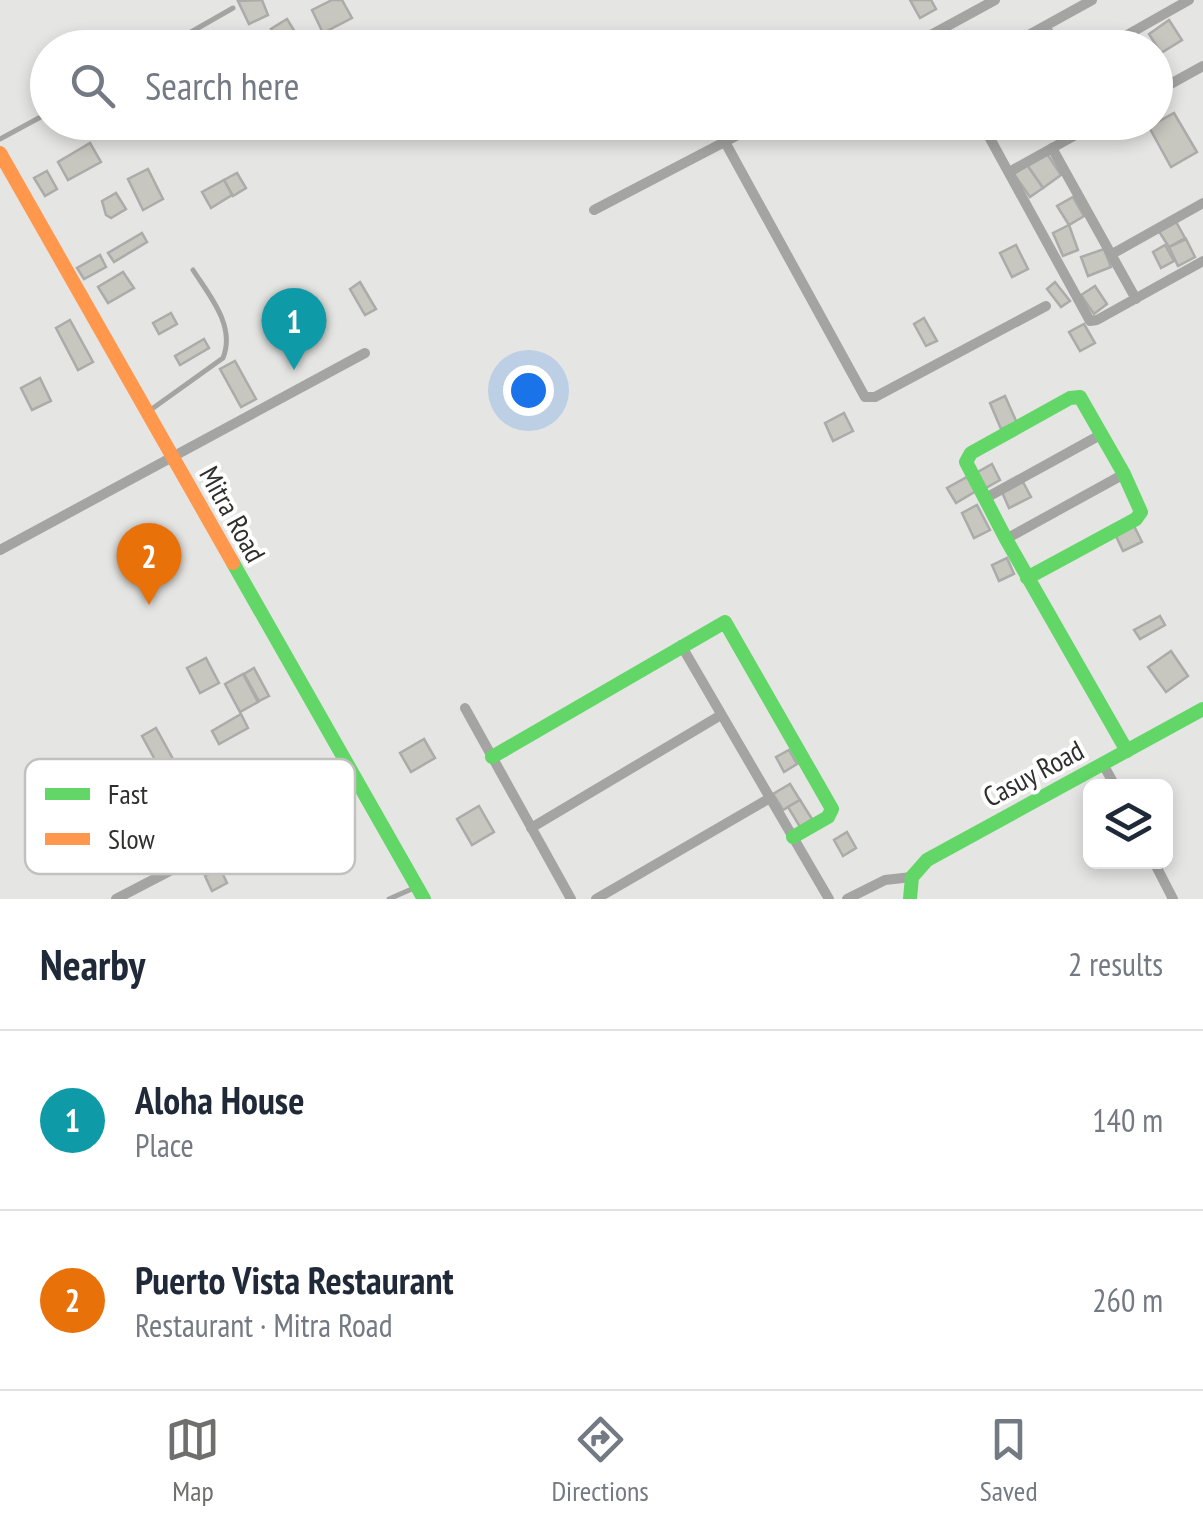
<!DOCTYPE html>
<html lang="en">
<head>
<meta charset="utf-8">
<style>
	:root { --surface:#fff; --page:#f6f6f7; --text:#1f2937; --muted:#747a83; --line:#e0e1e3; --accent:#6f706e }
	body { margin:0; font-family:"PT Sans Narrow",sans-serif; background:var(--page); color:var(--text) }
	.controls { position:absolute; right:30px; bottom:30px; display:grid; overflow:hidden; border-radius:15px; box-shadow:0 5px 15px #0003 }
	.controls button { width:90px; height:90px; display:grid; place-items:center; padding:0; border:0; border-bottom:2px solid var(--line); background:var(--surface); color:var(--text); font:50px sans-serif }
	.you { position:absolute; left:528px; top:390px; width:35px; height:35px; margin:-25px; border:8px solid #fff; border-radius:50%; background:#1a73e8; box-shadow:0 0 0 15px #1a73e833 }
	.badge { display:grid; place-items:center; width:65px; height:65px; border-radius:50%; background:var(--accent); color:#fff; font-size:32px; font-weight:700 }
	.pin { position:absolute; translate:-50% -82px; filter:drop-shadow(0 2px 5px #0008) }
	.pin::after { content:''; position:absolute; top:52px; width:35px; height:30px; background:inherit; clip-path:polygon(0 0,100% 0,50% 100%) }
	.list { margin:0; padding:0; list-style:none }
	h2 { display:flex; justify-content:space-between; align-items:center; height:130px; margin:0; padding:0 40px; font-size:42px }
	h2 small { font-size:32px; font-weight:400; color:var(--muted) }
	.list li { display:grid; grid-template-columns:65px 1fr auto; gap:30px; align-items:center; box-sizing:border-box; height:180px; padding:0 40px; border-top:2px solid var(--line) }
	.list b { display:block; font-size:38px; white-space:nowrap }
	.list p { margin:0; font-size:32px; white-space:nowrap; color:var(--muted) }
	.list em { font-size:32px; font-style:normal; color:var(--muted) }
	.icon { flex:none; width:55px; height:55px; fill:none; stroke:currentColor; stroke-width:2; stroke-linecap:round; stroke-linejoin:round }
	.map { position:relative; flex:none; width:1203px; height:899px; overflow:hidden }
	.search { position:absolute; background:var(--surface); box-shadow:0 5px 15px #0003; left:30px; right:30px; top:30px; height:110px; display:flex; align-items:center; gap:25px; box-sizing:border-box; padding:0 35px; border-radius:55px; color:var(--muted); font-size:38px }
	.sheet { height:490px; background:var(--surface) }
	nav { display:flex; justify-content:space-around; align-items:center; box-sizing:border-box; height:140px; border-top:2px solid var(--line); background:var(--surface); font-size:28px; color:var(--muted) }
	nav a { display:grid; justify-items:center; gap:5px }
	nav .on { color:var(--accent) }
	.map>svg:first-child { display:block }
	.building { fill:#c7c7bf; stroke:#ababa9; stroke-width:2.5 }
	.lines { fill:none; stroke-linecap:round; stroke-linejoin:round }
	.lane { stroke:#a4a5a3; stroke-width:5 }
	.street { stroke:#a4a5a3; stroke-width:10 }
	.fast { stroke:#63d668; stroke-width:14 }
	.slow { stroke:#ff974d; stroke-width:14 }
	.labels { text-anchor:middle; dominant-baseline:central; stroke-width:8; stroke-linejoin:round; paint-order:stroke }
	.street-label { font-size:28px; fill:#2f302e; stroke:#fff }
	.key { fill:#fff; stroke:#c1c1c0; stroke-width:2.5 }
	.key-label { font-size:28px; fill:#2f302e }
</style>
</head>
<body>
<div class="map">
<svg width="1203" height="899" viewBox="0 0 1203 899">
	<rect width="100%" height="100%" fill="#e5e6e4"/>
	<!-- building -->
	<g class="building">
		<path d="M262 0 268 15 249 24 238 1Z"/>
		<path d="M332 0H342L352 18 323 33 312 10Z"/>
		<path d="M910 0H931L936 9 920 18Z"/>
		<path d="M287 19 298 37 283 47 271 29Z"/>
		<path d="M1169 20 1182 40 1161 53 1149 34Z"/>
		<path d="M1050 27 1062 48H1014Z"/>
		<path d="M1174 113 1197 152 1171 167 1149 127Z"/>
		<path d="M90 143 101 162 68 180 58 162Z"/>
		<path d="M1046 152 1061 175 1043 188 1027 165Z"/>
		<path d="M1027 165 1043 188 1030 197 1014 174Z"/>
		<path d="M148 169 163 199 143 210 128 179Z"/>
		<path d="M47 171 57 189 45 196 34 178Z"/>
		<path d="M237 173 246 188 233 196 224 180Z"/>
		<path d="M224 180 232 195 211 208 202 192Z"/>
		<path d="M116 193 126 209 111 218 106 215 102 201Z"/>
		<path d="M1073 197 1084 216 1069 225 1057 206Z"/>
		<path d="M1175 220 1185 238 1169 247 1158 230Z"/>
		<path d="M1069 225 1078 250 1063 256 1053 233Z"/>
		<path d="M142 233 147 242 114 262 108 253Z"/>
		<path d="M1186 239 1195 257 1178 266 1169 247Z"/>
		<path d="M1016 245 1028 269 1012 277 1000 253Z"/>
		<path d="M1165 245 1174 261 1161 268 1153 252Z"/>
		<path d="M1104 249 1111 267 1088 276 1081 257Z"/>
		<path d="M100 255 106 267 84 279 77 268Z"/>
		<path d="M123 272 134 288 108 303 98 287Z"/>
		<path d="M360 282 376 309 365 315 350 289Z"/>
		<path d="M1055 282 1070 301 1061 307 1047 289Z"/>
		<path d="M1095 286 1107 304 1094 314 1081 295Z"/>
		<path d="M171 313 177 324 159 334 153 323Z"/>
		<path d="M924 318 937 341 926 346 914 324Z"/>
		<path d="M70 320 93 362 78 370 56 328Z"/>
		<path d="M1084 324 1095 343 1080 351 1069 332Z"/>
		<path d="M204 339 209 348 180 365 175 356Z"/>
		<path d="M235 361 256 399 241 407 220 369Z"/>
		<path d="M40 378 51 401 32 410 21 388Z"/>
		<path d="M1005 396 1017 423 1001 429 990 403Z"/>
		<path d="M844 413 853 431 833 441 825 423Z"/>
		<path d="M992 464 1000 480 984 489 976 473Z"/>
		<path d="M967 477 976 491 956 503 947 488Z"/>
		<path d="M1023 482 1031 497 1009 508 1002 492Z"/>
		<path d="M977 505 990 530 974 538 962 513Z"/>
		<path d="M1133 524 1142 542 1123 551 1114 532Z"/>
		<path d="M1007 558 1014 574 999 581 992 565Z"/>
		<path d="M1160 616 1165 625 1140 639 1134 630Z"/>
		<path d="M1171 651 1188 676 1166 692 1148 667Z"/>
		<path d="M206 658 219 683 200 693 187 668Z"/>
		<path d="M254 668 269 696 259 701 244 674Z"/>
		<path d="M243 674 258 702 240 712 225 684Z"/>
		<path d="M241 714 248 728 219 744 212 731Z"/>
		<path d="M156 728 173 759 159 767 142 736Z"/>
		<path d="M424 739 435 758 411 772 400 753Z"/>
		<path d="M789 750 797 764 784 772 776 757Z"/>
		<path d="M790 784 800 800 783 810 773 794Z"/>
		<path d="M800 800 812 819 800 827 788 807Z"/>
		<path d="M479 806 494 832 472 845 457 819Z"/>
		<path d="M847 832 856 848 843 856 834 840Z"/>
		<path d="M220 868 227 883 212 891 205 876Z"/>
	</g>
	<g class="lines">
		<!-- lane -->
		<g class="lane">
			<path d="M163 48 233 8"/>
			<path d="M0 139 48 113"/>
			<path d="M149 411 223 358C236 326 209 295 193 270"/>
			<path d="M146 765 170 808 179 813 210 812 225 839"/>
			<path d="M389 899 414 888"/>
		</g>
		<!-- street -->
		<g class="street">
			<path d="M907 48 995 0"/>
			<path d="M1005 48 1092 0"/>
			<path d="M1104 48 1189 0"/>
			<path d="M1156 92 1203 66"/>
			<path d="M981 122 1090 321 1097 320 1203 261"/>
			<path d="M725 142 865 397H875L1046 306"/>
			<path d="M1052 148 1136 299"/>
			<path d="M1009 172 1099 122"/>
			<path d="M594 210 763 122"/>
			<path d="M1112 254 1203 203"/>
			<path d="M984 499 1102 434"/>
			<path d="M1006 539 1124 474"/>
			<path d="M0 550 365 353"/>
			<path d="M681 645 829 899"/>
			<path d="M465 708 571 899"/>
			<path d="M1103 764 1115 786"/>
			<path d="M531 828 721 715"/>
			<path d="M1154 862 1173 899"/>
			<path d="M116 899 354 775"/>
			<path d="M596 899 770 798"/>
			<path d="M847 899 885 880 912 877"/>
		</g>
		<!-- fast -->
		<g class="fast">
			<path d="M233 563 424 899"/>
			<path d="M1027 578 1136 519 1141 512 1124 474 1080 397 1070 398 971 453 966 462 1006 539 1127 751"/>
			<path d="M492 757 725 622 832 809 828 817 793 837"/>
			<path d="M910 899 912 877 927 860 1203 709"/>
		</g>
		<!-- slow -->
		<path class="slow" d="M0 153 233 563"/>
	</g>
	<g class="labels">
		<!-- street labels -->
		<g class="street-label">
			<text transform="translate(233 514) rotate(61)">Mitra Road</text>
			<text transform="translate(1033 773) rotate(-28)">Casuy Road</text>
		</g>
	</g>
	<!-- legend -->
	<rect x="25" y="759" width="330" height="115" rx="15" class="key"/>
	<rect x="45" y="788" width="45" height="12" fill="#63d668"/>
	<rect x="45" y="833" width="45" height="12" fill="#ff974d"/>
	<g class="key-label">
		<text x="108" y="804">Fast</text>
		<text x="108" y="849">Slow</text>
	</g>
</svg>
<div class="controls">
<button><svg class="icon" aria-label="layers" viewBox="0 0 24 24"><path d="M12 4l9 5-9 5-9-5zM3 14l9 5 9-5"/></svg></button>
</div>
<div class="you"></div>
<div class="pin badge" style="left:294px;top:370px;background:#0f9aa8">1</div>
<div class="pin badge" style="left:149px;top:605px;background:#e8710a">2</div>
<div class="search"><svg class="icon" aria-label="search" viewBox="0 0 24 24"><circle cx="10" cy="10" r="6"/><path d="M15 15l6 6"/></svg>Search here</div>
</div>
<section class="sheet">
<h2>Nearby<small>2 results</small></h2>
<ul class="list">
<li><span class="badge" style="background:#0f9aa8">1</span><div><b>Aloha House</b><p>Place</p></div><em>140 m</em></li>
<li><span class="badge" style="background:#e8710a">2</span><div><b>Puerto Vista Restaurant</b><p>Restaurant · Mitra Road</p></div><em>260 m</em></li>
</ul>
</section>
<nav>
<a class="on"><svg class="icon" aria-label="map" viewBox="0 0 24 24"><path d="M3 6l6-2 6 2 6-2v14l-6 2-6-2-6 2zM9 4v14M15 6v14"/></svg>Map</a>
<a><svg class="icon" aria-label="directions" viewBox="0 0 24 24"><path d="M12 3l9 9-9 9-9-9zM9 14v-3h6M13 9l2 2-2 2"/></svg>Directions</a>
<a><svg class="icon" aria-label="saved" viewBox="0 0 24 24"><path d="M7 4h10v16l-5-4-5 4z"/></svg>Saved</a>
</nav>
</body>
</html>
